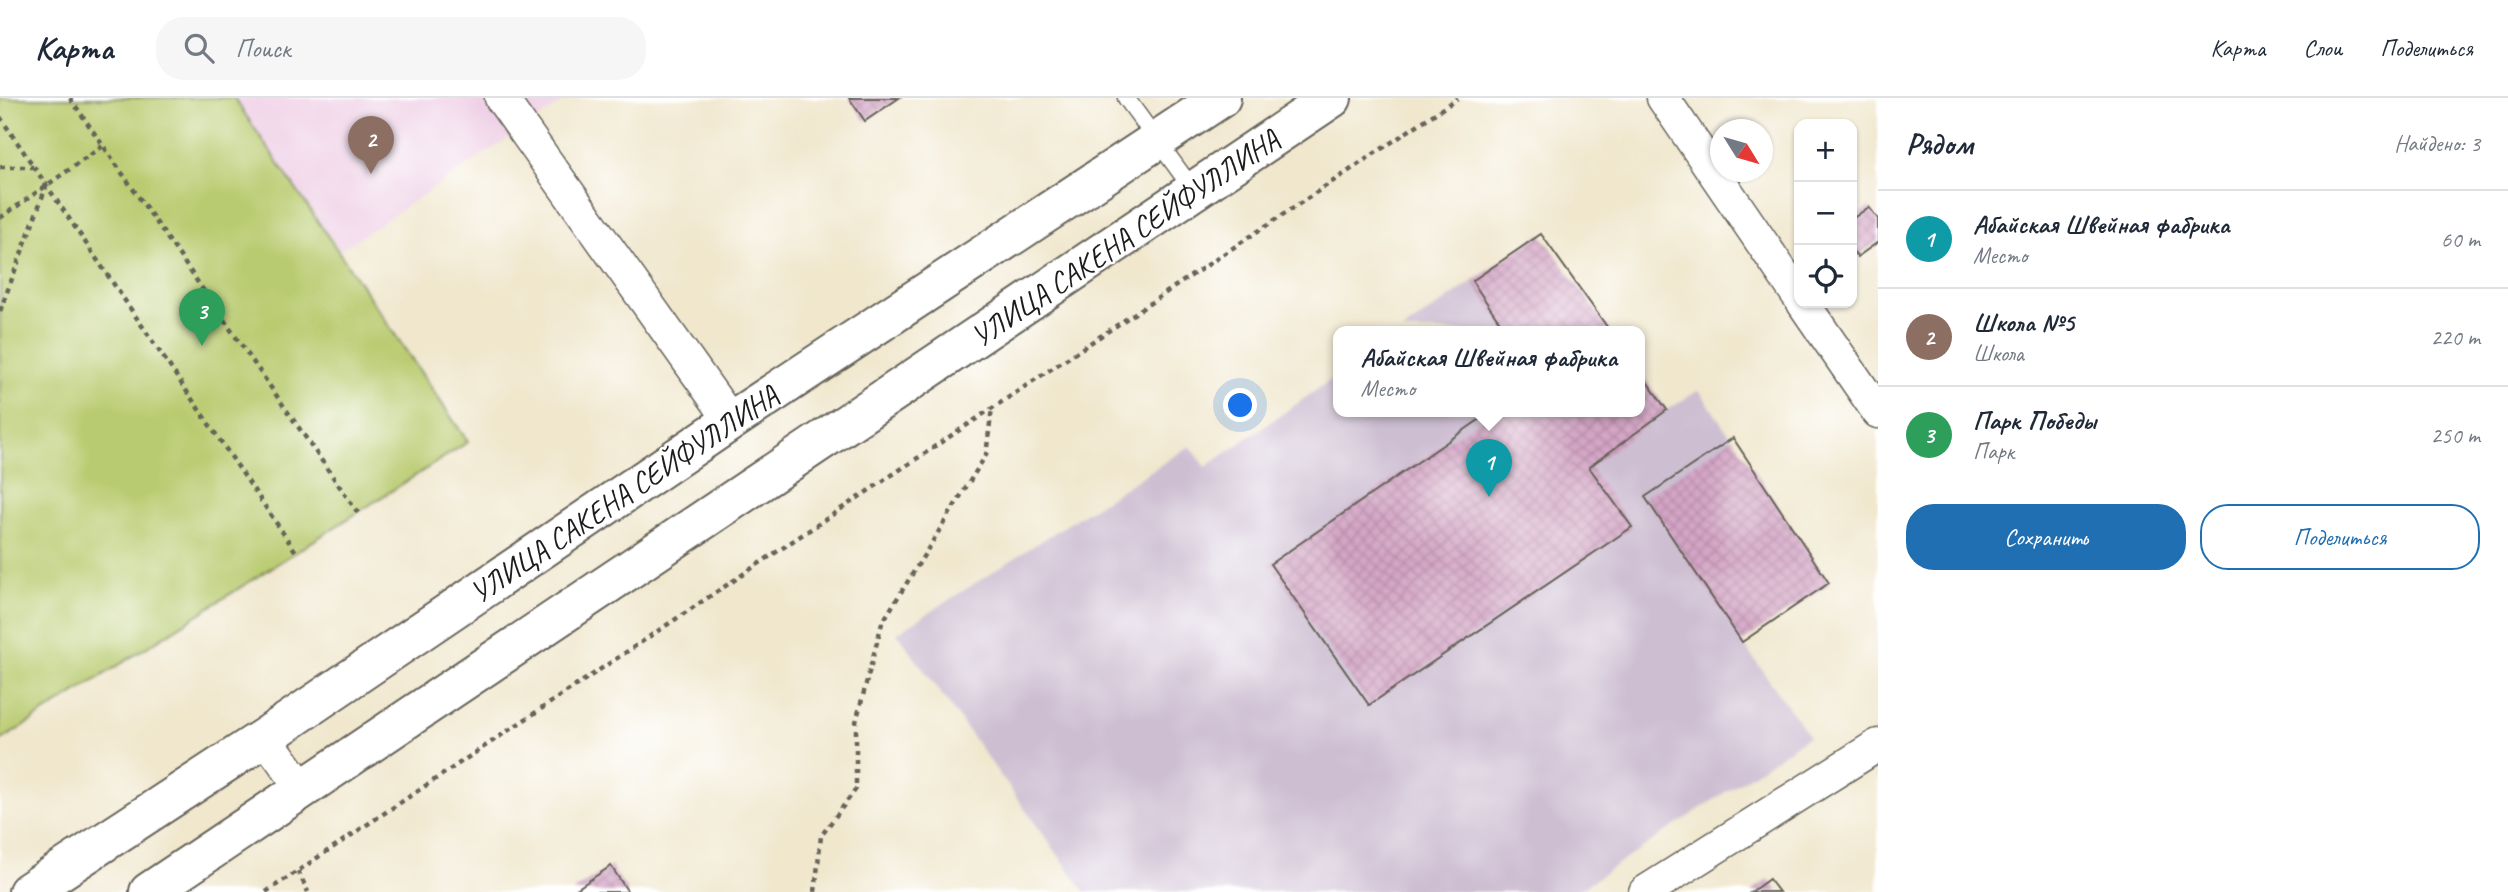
<!DOCTYPE html>
<html lang="ru">
<head>
<meta charset="utf-8">
<style>
	:root { --surface:#fff; --page:#f6f6f7; --text:#1f2937; --muted:#747a83; --line:#e0e1e3; --accent:#1f6fb2 }
	body { margin:0; font-family:Caveat,sans-serif; background:var(--page); color:var(--text) }
	.controls { position:absolute; right:21px; top:21px; display:grid; overflow:hidden; border-radius:14px; box-shadow:0 2px 5px #0004 }
	.controls button { width:63px; height:63px; display:grid; place-items:center; padding:0; border:0; border-bottom:2px solid var(--line); background:var(--surface); color:var(--text); font:35px sans-serif }
	.compass { position:absolute; left:1710px; top:21px; width:63px; height:63px; border-radius:50%; background:var(--surface); box-shadow:0 2px 5px #0004; rotate:127deg }
	.you { position:absolute; left:1241px; top:308px; width:24px; height:24px; margin:-18px; border:5px solid #fff; border-radius:50%; background:#1a73e8; box-shadow:0 0 0 10px #1a73e833 }
	.badge { display:grid; place-items:center; width:46px; height:46px; border-radius:50%; background:var(--accent); color:#fff; font-size:23px; font-weight:700 }
	.pin { position:absolute; translate:-50% -58px; filter:drop-shadow(0 2px 4px #0008) }
	.pin::after { content:''; position:absolute; top:37px; width:24px; height:21px; background:inherit; clip-path:polygon(0 0,100% 0,50% 100%) }
	.popup { position:absolute; left:1333px; top:228px; width:312px; height:91px; box-sizing:border-box; display:grid; place-content:center; border-radius:14px; background:var(--surface); filter:drop-shadow(0 2px 5px #0005); font-size:23px; white-space:nowrap; color:var(--muted) }
	.popup b { font-size:26px; color:var(--text) }
	.popup::after { content:''; position:absolute; left:50%; top:100%; margin-left:-14px; border:14px solid transparent; border-top-color:var(--surface) }
	.list { margin:0; padding:0; list-style:none }
	h2 { display:flex; justify-content:space-between; align-items:center; height:91px; margin:0; padding:0 28px; font-size:30px }
	h2 small { font-size:23px; font-weight:400; color:var(--muted) }
	.list li { display:grid; grid-template-columns:46px 1fr auto; gap:21px; align-items:center; box-sizing:border-box; height:98px; padding:0 28px; border-top:2px solid var(--line) }
	.list b { display:block; font-size:26px; white-space:nowrap }
	.list p { margin:0; font-size:23px; white-space:nowrap; color:var(--muted) }
	.list em { font-size:23px; font-style:normal; color:var(--muted) }
	.actions { display:flex; gap:14px; padding:21px 28px }
	.actions a { flex:1; padding:16px 0; border:2px solid var(--accent); border-radius:28px; text-align:center; font-size:24px; color:var(--accent) }
	.actions .main { background:var(--accent); color:#fff }
	.icon { flex:none; width:38px; height:38px; fill:none; stroke:currentColor; stroke-width:2; stroke-linecap:round; stroke-linejoin:round }
	.map { position:relative; flex:none; width:1878px; height:794px; overflow:hidden }
	header { display:flex; align-items:center; gap:42px; box-sizing:border-box; height:98px; padding:0 35px; background:var(--surface); border-bottom:2px solid var(--line) }
	header strong { font-size:33px }
	nav { display:flex; gap:38px; margin-inline-start:auto; font-size:24px }
	.search { width:490px; height:63px; background:var(--page); display:flex; align-items:center; gap:18px; box-sizing:border-box; padding:0 24px; border-radius:28px; color:var(--muted); font-size:26px }
	main { display:flex }
	aside { flex:1; background:var(--surface) }
	.map>svg:first-child { display:block }
	.built { fill:#efd0e6 }
	.industrial { fill:#cdbed2 }
	.park { fill:#b9cb6f; stroke:#6a7446; stroke-width:2 }
	.building { fill:url(#building-cross-hatch) }
	.lines { fill:none; stroke-linecap:round; stroke-linejoin:round }
	.lane-casing { stroke:#66635a; stroke-width:19 }
	.street-casing { stroke:#66635a; stroke-width:35 }
	.secondary-casing { stroke:#66635a; stroke-width:42 }
	.path { stroke:#66635a; stroke-width:4.5; stroke-dasharray:5 5; stroke-linecap:butt }
	.lane { stroke:#fff; stroke-width:16 }
	.street { stroke:#fff; stroke-width:32 }
	.secondary { stroke:#fff; stroke-width:38 }
	.labels { text-anchor:middle; dominant-baseline:central; stroke-width:5; stroke-linejoin:round; paint-order:stroke }
	.street-label { font-size:30px; fill:#1c1c1c; stroke:#fff }
</style>
</head>
<body>
<header>
<strong>Карта</strong>
<div class="search"><svg class="icon" aria-label="search" viewBox="0 0 24 24"><circle cx="10" cy="10" r="6"/><path d="M15 15l6 6"/></svg>Поиск</div>
<nav><a>Карта</a><a>Слои</a><a>Поделиться</a></nav>
</header>
<main>
<div class="map">
<svg width="1878" height="794" viewBox="0 0 1878 794">
	<defs>
		<pattern id="building-cross-hatch" width="8" height="8" patternUnits="userSpaceOnUse" patternTransform="scale(1.75)"><rect width="8" height="8" fill="#d4a5c5"/><path d="M0 0l8 8M0 8l8-8" fill="none" stroke="#b58da9"/></pattern>
	</defs>
	<rect width="100%" height="100%" fill="#fff"/>
	<filter id="ink" filterUnits="userSpaceOnUse"><feTurbulence type="fractalNoise" baseFrequency=".0143" numOctaves="2"/><feDisplacementMap in="SourceGraphic" scale="14" xChannelSelector="R" yChannelSelector="G"/><feConvolveMatrix kernelMatrix="1 2 1 2 8 2 1 2 1" color-interpolation-filters="sRGB"/></filter>
	<filter id="wash" filterUnits="userSpaceOnUse"><feTurbulence type="fractalNoise" baseFrequency=".00686" numOctaves="4" result="noise"/><feDisplacementMap in="SourceGraphic" scale="28" xChannelSelector="R" yChannelSelector="G"/><feGaussianBlur stdDeviation="1.57" result="paint"/><feColorMatrix in="noise" values="0 0 0 0 0 0 0 0 0 0 0 0 0 0 0 0 0 1.4 0 .05"/><feComposite in="paint" operator="in"/></filter>
	<g filter="url(#wash)">
		<rect width="100%" height="100%" fill="#f0e7cd"/>
		<!-- built -->
		<path class="built" d="M234 0H569L340 152Z"/>
		<!-- industrial -->
		<g class="industrial">
			<path d="M1541 136 1610 233H1402Z"/>
			<path d="M1640 274 1667 312 1699 292 1829 485 1742 544 1809 638 1576 794H1085L897 535 1190 348 1206 369 1338 277V313H1640Z"/>
		</g>
		<!-- park -->
		<path class="park" d="M0 0H234L468 344 0 643Z"/>
		<g id="blocks">
			<!-- building -->
			<g class="building">
				<path d="M849 0H899L865 23Z"/>
				<path d="M1869 109 1878 121V144L1857 159 1852 152V121Z"/>
				<path d="M1541 136 1610 233H1506L1472 183Z"/>
				<path d="M1640 274 1667 312 1589 369 1632 429 1369 607 1270 466 1492 313H1640Z"/>
				<path d="M1733 340 1829 485 1742 544 1645 399Z"/>
				<path d="M611 768 628 794H572Z"/>
				<path d="M1769 781 1779 794H1751Z"/>
			</g>
		</g>
	</g>
	<g filter="url(#ink)">
		<use href="#blocks" fill-opacity="0" stroke="#66635a" stroke-width="2"/>
		<g class="lines">
			<defs>
				<path id="lane" d="M1126 0 1194 93"/>
				<g id="street">
					<path d="M501 0 731 323"/>
					<path d="M1663 0 1799 199"/>
					<path d="M1803 205 1878 314"/>
					<path d="M265 639 302 690"/>
					<path d="M1645 794 1878 647"/>
				</g>
				<g id="secondary">
					<path d="M28 794 265 639 731 323 1221 0"/>
					<path d="M149 794 1332 0"/>
				</g>
			</defs>
			<!-- lane casing -->
			<use href="#lane" class="lane-casing"/>
			<!-- street casing -->
			<use href="#street" class="street-casing"/>
			<!-- secondary casing -->
			<use href="#secondary" class="secondary-casing"/>
			<!-- path -->
			<g class="path">
				<path d="M70 0 358 415"/>
				<path d="M0 19 296 454"/>
				<path d="M0 69H33"/>
				<path d="M0 120 103 48"/>
				<path d="M0 213 46 89"/>
				<path d="M298 773 308 794"/>
				<path d="M266 794 1458 0"/>
				<path d="M815 794 821 738 856 691V624L882 525 986 357 992 310"/>
			</g>
			<!-- lane -->
			<use href="#lane" class="lane"/>
			<!-- street -->
			<use href="#street" class="street"/>
			<!-- secondary -->
			<use href="#secondary" class="secondary"/>
		</g>
	</g>
	<g class="labels">
		<!-- street labels -->
		<g class="street-label">
			<text transform="translate(1125 140) rotate(-34)">УЛИЦА САКЕНА СЕЙФУЛЛИНА</text>
			<text transform="translate(624 396) rotate(-34)">УЛИЦА САКЕНА СЕЙФУЛЛИНА</text>
		</g>
	</g>
</svg>
<div class="controls">
<button>+</button>
<button>−</button>
<button><svg class="icon" aria-label="locate" viewBox="0 0 24 24"><circle cx="12" cy="12" r="6"/><path d="M12 2v4M12 18v4M2 12h4M18 12h4"/></svg></button>
</div>
<svg class="compass" viewBox="-18 -18 36 36"><path d="M0-13l5 13h-10z" fill="#e53935"/><path d="M0 13l5-13h-10z" fill="#747a83"/></svg>
<div class="you"></div>
<div class="pin badge" style="left:1489px;top:399px;background:#0f9aa8">1</div>
<div class="popup"><b>Абайская Швейная фабрика</b>Место</div>
<div class="pin badge" style="left:371px;top:76px;background:#8d6e63">2</div>
<div class="pin badge" style="left:202px;top:248px;background:#2e9e5b">3</div>
</div>
<aside>
<h2>Рядом<small>Найдено: 3</small></h2>
<ul class="list">
<li><span class="badge" style="background:#0f9aa8">1</span><div><b>Абайская Швейная фабрика</b><p>Место</p></div><em>60 m</em></li>
<li><span class="badge" style="background:#8d6e63">2</span><div><b>Школа №5</b><p>Школа</p></div><em>220 m</em></li>
<li><span class="badge" style="background:#2e9e5b">3</span><div><b>Парк Победы</b><p>Парк</p></div><em>250 m</em></li>
</ul>
<div class="actions"><a class="main">Сохранить</a><a>Поделиться</a></div>
</aside>
</main>
</body>
</html>
